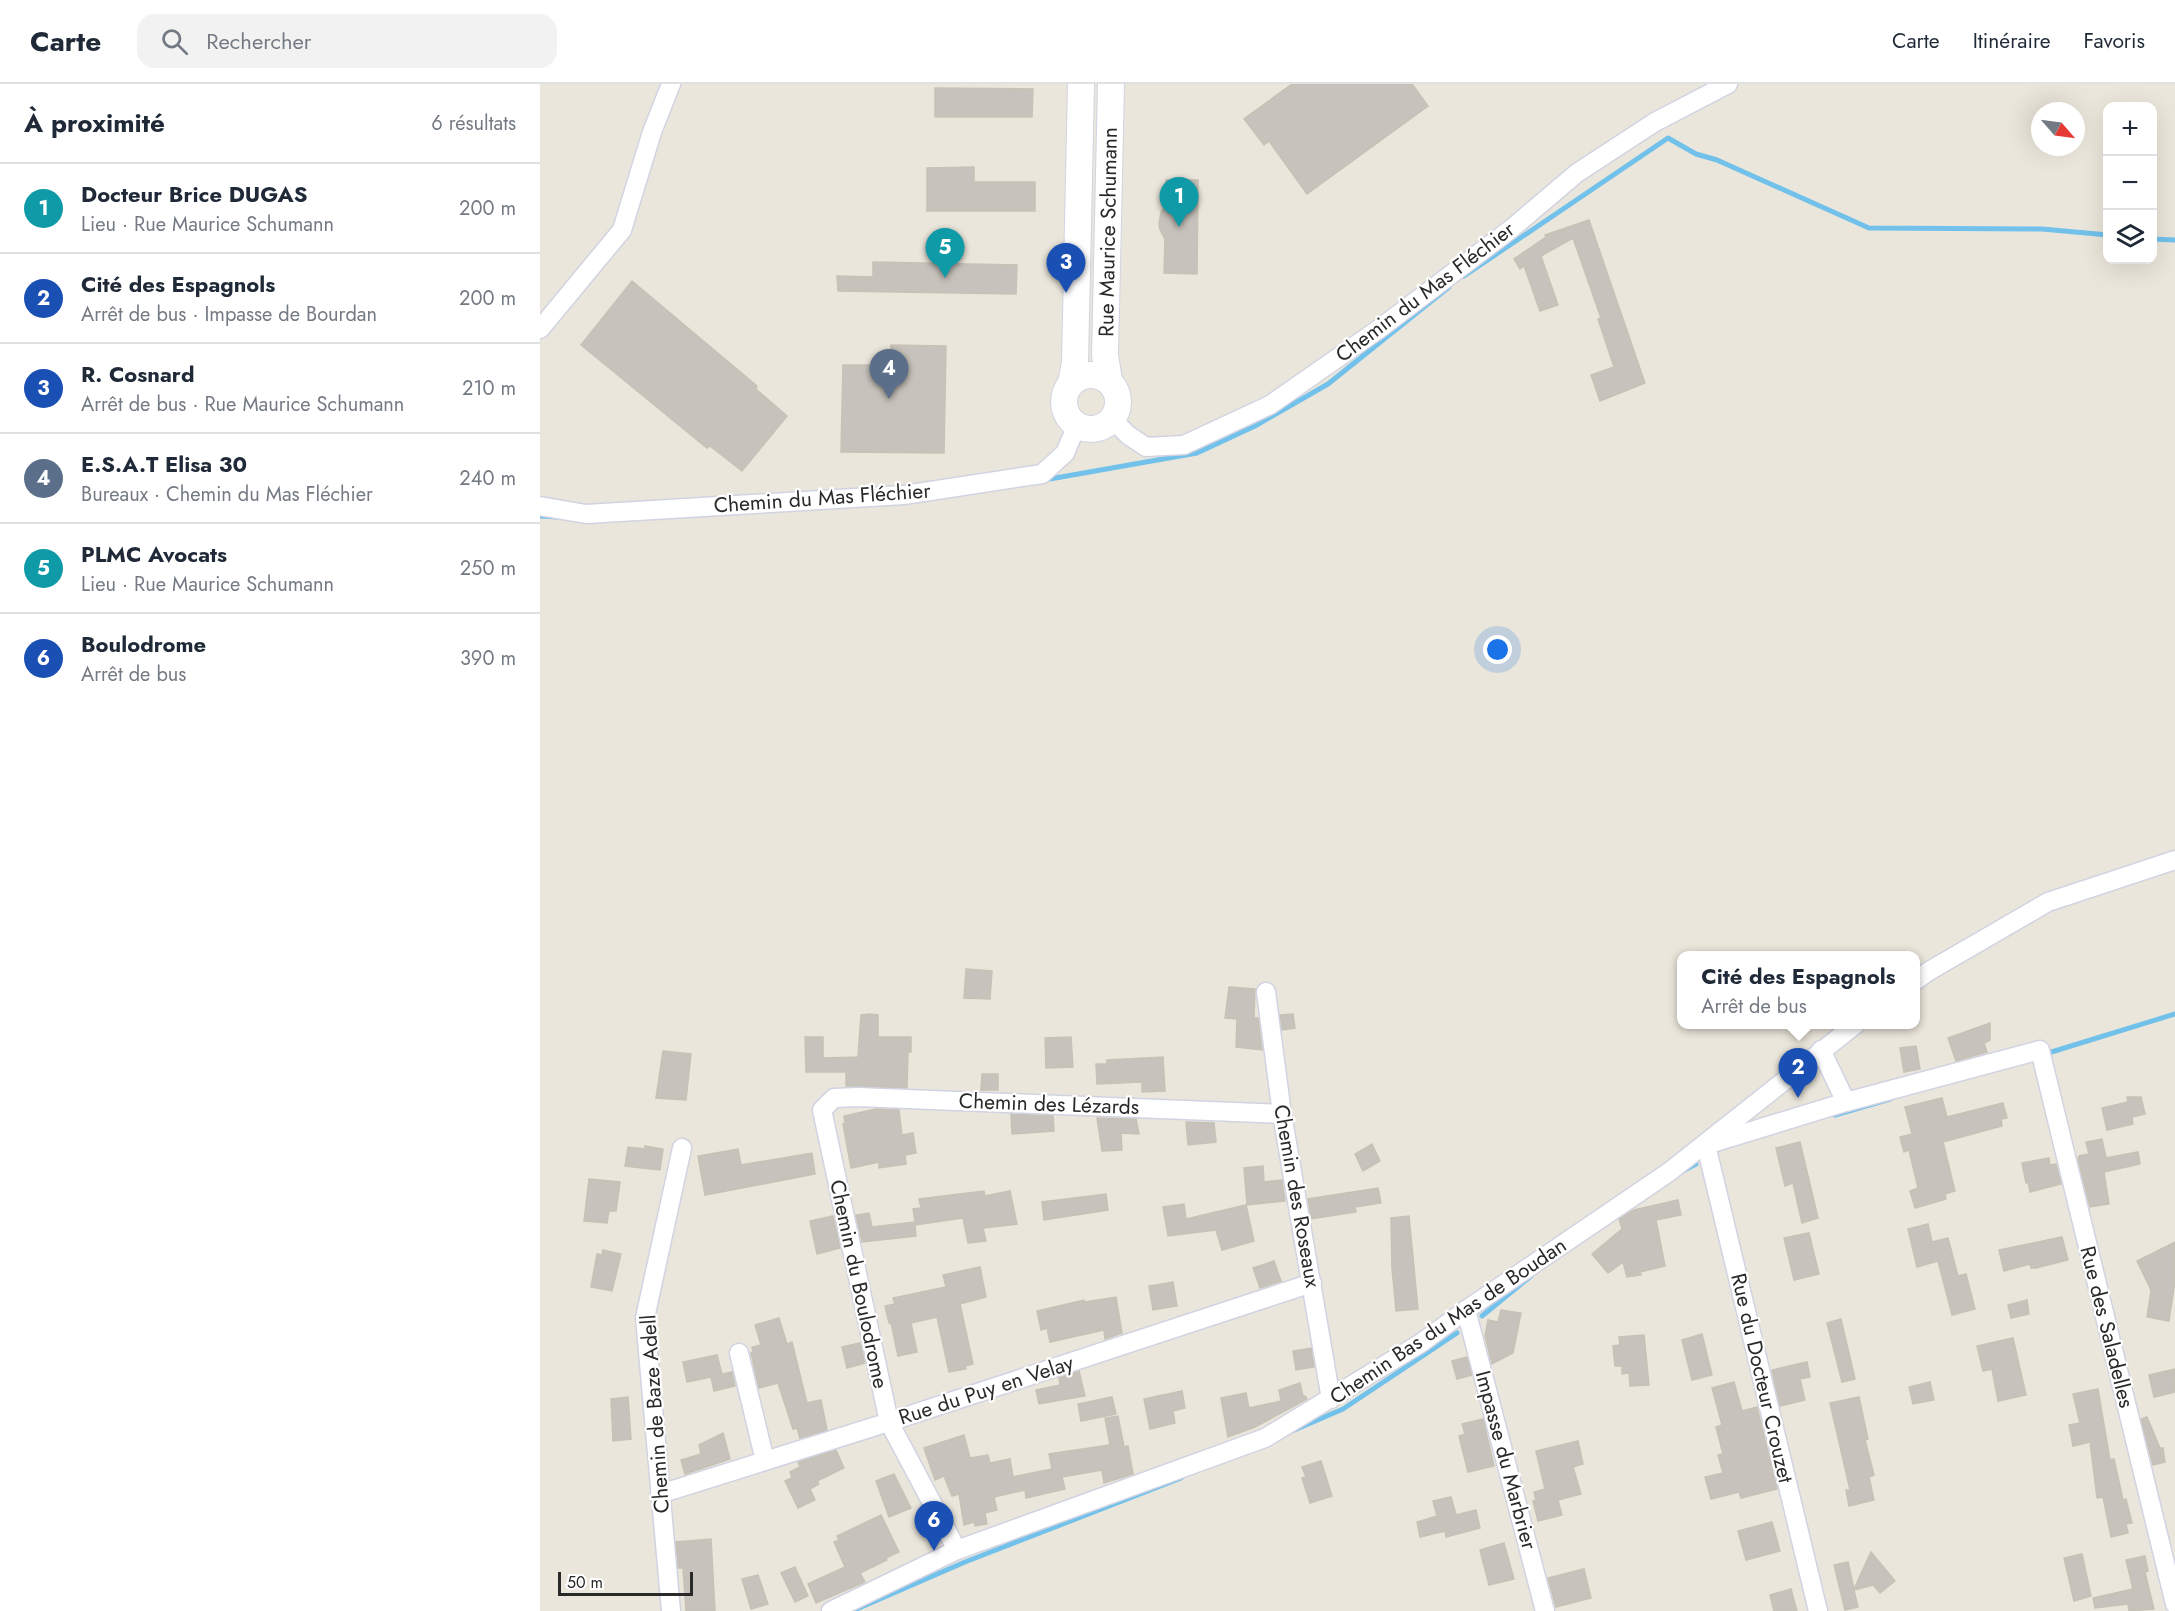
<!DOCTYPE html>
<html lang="fr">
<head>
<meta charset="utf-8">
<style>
	:root { --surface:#fff; --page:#f2f2f3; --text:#1f2937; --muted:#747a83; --line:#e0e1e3; --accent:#0f766e }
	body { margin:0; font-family:Jost,sans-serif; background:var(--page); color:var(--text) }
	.controls { position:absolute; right:18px; top:18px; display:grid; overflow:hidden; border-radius:12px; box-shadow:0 6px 24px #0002 }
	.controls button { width:54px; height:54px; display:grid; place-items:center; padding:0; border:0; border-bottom:2px solid var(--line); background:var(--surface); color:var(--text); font:30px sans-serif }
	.compass { position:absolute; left:1491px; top:18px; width:54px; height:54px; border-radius:50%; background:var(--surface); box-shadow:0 6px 24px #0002; rotate:118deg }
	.scale { position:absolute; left:18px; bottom:15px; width:135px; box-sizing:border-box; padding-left:6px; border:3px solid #292929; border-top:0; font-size:16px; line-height:21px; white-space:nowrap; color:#292929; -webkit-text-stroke:4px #fff; paint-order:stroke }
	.you { position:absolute; left:958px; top:566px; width:21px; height:21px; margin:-15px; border:4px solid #fff; border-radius:50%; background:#1a73e8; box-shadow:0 0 0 9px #1a73e833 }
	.badge { display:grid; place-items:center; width:39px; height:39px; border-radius:50%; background:var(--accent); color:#fff; font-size:20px; font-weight:700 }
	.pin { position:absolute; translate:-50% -50px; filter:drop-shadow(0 2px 3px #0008) }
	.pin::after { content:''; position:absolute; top:32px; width:21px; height:18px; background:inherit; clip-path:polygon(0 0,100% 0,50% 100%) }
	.popup { position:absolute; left:1137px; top:867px; width:243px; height:78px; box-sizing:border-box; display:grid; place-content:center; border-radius:12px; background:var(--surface); filter:drop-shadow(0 2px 4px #0005); font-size:20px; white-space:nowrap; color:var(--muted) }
	.popup b { font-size:22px; color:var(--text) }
	.popup::after { content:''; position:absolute; left:50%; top:100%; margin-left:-12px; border:12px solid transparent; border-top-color:var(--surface) }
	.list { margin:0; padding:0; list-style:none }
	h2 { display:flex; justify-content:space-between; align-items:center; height:78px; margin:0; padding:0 24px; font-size:26px }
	h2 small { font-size:20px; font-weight:400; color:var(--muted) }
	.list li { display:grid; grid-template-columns:39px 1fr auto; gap:18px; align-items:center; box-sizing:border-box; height:90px; padding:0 24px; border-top:2px solid var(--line) }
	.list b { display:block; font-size:22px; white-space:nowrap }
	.list p { margin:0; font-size:20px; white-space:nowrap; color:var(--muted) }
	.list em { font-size:20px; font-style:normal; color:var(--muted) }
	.icon { flex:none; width:33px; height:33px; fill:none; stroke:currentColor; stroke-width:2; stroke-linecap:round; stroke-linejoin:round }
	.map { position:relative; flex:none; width:1635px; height:1527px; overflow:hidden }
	header { display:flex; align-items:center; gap:36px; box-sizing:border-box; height:84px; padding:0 30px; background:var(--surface); border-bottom:2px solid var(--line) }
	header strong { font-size:28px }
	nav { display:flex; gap:33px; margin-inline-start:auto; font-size:21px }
	.search { width:420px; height:54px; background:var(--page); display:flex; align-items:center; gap:15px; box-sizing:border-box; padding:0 21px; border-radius:18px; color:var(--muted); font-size:22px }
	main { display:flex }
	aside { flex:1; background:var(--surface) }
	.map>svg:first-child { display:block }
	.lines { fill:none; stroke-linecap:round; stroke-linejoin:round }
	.stream { stroke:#71c1eb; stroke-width:5 }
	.building { fill:#c7c2bb; stroke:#c6c2b5; stroke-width:1.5 }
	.minor-casing { stroke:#d1d3e2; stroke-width:21 }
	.secondary-casing { stroke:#d1d3e2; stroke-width:28 }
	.minor { stroke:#fff; stroke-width:18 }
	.secondary { stroke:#fff; stroke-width:26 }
	.labels { text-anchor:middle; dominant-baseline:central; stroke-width:4.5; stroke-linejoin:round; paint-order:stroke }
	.street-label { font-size:21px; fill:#292929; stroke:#fff }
</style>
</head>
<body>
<header>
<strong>Carte</strong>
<div class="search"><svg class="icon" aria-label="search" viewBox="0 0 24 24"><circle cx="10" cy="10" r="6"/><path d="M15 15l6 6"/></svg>Rechercher</div>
<nav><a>Carte</a><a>Itinéraire</a><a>Favoris</a></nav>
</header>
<main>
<aside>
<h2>À proximité<small>6 résultats</small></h2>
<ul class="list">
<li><span class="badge" style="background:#0f9aa8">1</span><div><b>Docteur Brice DUGAS</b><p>Lieu · Rue Maurice Schumann</p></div><em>200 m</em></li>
<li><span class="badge" style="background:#1a4fb4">2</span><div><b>Cité des Espagnols</b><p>Arrêt de bus · Impasse de Bourdan</p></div><em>200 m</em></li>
<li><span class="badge" style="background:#1a4fb4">3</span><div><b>R. Cosnard</b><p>Arrêt de bus · Rue Maurice Schumann</p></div><em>210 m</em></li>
<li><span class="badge" style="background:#5c6f8a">4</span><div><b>E.S.A.T Elisa 30</b><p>Bureaux · Chemin du Mas Fléchier</p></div><em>240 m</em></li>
<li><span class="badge" style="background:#0f9aa8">5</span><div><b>PLMC Avocats</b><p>Lieu · Rue Maurice Schumann</p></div><em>250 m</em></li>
<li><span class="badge" style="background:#1a4fb4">6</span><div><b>Boulodrome</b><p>Arrêt de bus</p></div><em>390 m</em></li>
</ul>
</aside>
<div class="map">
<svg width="1635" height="1527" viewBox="0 0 1635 1527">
	<rect width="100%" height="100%" fill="#ebe6db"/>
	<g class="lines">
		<!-- stream -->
		<g class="stream">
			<path d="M1612 155 1635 156"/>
			<path d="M924 192 1128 54 1156 70 1177 76 1329 144 1502 145 1568 151"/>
			<path d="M504 396 657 369 715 342 788 300 909 203"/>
			<path d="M0 432 17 433"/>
			<path d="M1505 970 1635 930"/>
			<path d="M1295 1031 1350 1015"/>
			<path d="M1141 1088 1156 1080"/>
			<path d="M942 1232 991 1192"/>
			<path d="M752 1347 803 1325 917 1249"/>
			<path d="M312 1527 425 1478 641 1394"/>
		</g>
	</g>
	<!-- building -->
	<g class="building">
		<path d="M752 0H872L888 22 767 110 729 57 724 61 704 35Z"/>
		<path d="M395 4 493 5 492 33H395Z"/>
		<path d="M434 83V98H495V127H387V84Z"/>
		<path d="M626 96H658L657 190 624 189 625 155 620 146 619 140 621 128 626 121Z"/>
		<path d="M1049 136 1105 299 1060 317 1051 291 1074 283 1058 235 1061 234 1033 154 1001 172 1018 221 1000 227 984 182 980 185 974 175 1006 153 1005 151Z"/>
		<path d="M333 178 477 181 476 210 298 207 297 192 333 193Z"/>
		<path d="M92 197 217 302 216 305 247 332 202 387 170 362 167 364 41 261Z"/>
		<path d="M351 261 406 262 404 369 301 368 303 281H349Z"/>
		<path d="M426 885 452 887 450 915 424 914Z"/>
		<path d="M689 903 715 905 714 934H718L722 966 696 963 697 935 685 934Z"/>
		<path d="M329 930 338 931V953H371V968H368L367 1004 306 1002V988H266L265 953H283V974L318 973 321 931Z"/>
		<path d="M753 930 755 944 742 946 740 931Z"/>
		<path d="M1450 939V956L1444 959 1447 968 1416 977 1408 954Z"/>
		<path d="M531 953 533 983 506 984 505 954Z"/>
		<path d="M1376 962 1380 985 1364 988 1360 964Z"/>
		<path d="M123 967 151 970 146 1016 116 1014Z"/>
		<path d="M623 973 625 1007 602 1008V998L557 1000 556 980H567V976Z"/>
		<path d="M442 990H458V1006H441Z"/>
		<path d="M1587 1013H1601L1605 1030 1592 1033 1593 1040 1567 1046 1562 1024 1588 1018Z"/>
		<path d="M1402 1014 1407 1033 1463 1019 1467 1034 1461 1035 1462 1042 1403 1058 1415 1107 1405 1110 1406 1115 1375 1124 1370 1107 1378 1104 1369 1066 1364 1068 1360 1053 1372 1050 1365 1023Z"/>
		<path d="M336 1025 359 1026 362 1051 373 1049 376 1069 365 1071 366 1080 339 1084V1078L311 1084 303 1040H305L304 1032Z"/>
		<path d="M471 1030 513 1032 514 1047 472 1050Z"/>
		<path d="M557 1034 596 1035 599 1050 581 1049 582 1066 562 1067Z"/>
		<path d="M646 1038 674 1039 676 1058 648 1061Z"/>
		<path d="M1562 1055 1566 1074 1598 1068 1600 1080 1564 1088 1569 1120 1550 1123 1538 1075 1539 1072 1549 1070 1546 1058Z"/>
		<path d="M1260 1058 1278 1134 1262 1139 1253 1099 1245 1102 1236 1064Z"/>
		<path d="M832 1060 840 1077 823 1087 815 1070Z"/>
		<path d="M105 1062 123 1065 120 1086 85 1082 88 1063 105 1065Z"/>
		<path d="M198 1065 201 1081 272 1069 275 1090 165 1111 158 1072Z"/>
		<path d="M1509 1074 1510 1081 1516 1080 1521 1100 1490 1108 1488 1098 1486 1099 1482 1079Z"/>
		<path d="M723 1082 724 1098 742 1096 745 1117 707 1121 704 1084Z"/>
		<path d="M49 1095 80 1098 76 1127H69L67 1139 44 1137Z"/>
		<path d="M838 1104 841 1119 815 1123 816 1128 771 1135 768 1115Z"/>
		<path d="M444 1107 445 1112 470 1107 477 1140 443 1144 446 1157 428 1159 423 1134 375 1141 376 1152 322 1158 316 1131 329 1129 332 1143 375 1138 373 1125 381 1124 379 1115Z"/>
		<path d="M566 1110 568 1126 504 1136 502 1118Z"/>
		<path d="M1138 1116 1141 1131 1116 1136 1125 1182 1100 1188 1101 1191 1087 1193 1083 1178 1068 1189 1052 1170 1082 1145 1079 1135 1094 1126Z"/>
		<path d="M644 1120 646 1135 706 1121 714 1157 682 1166 676 1146 628 1152 623 1123Z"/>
		<path d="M293 1132 300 1164 277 1170 270 1137Z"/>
		<path d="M869 1132 878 1225 856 1227 852 1184 851 1134Z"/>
		<path d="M1388 1140 1392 1158 1408 1154 1418 1192 1426 1190 1435 1225 1412 1231 1398 1177 1377 1183 1368 1145Z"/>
		<path d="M1269 1149 1279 1190 1254 1196 1244 1154Z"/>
		<path d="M1522 1153 1528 1176 1496 1184H1491L1490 1180 1464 1187 1459 1166Z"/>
		<path d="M1635 1158V1197L1629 1237 1607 1233 1611 1206 1597 1177Z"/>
		<path d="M63 1166 81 1170 72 1207 51 1203 57 1170 62 1171Z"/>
		<path d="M734 1177 741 1197 720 1204 713 1184Z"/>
		<path d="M440 1183 446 1213 420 1220 433 1280 425 1282 426 1285 409 1288 397 1233 371 1239 377 1268 358 1272 351 1239H349L345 1222 355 1220 353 1214 406 1203 403 1191Z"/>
		<path d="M633 1198 637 1222 613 1226 609 1202Z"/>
		<path d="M576 1213 582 1249 565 1255 564 1246 510 1258 507 1244 501 1246 497 1227 544 1216 545 1218Z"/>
		<path d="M1487 1216 1489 1230 1471 1234 1468 1221Z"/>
		<path d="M961 1226 981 1229 973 1269 952 1280 945 1252 948 1236 958 1238Z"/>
		<path d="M239 1234 247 1260 252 1258 267 1319 281 1316 287 1346 260 1354 257 1344 253 1345 238 1299 219 1304 211 1269 213 1268 212 1263 221 1261 215 1241Z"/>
		<path d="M1301 1235 1315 1295 1302 1298 1287 1239Z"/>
		<path d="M1162 1250 1172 1291 1152 1296 1142 1256Z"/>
		<path d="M1104 1251 1109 1301 1090 1302 1089 1289 1082 1290V1282H1075L1073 1262 1080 1261 1079 1253Z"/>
		<path d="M1473 1254 1486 1311 1458 1317 1452 1285 1443 1287 1437 1262Z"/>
		<path d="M320 1259 325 1279 307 1284 302 1263Z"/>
		<path d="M771 1264 774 1283 756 1286 753 1267Z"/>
		<path d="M177 1271 182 1290 192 1288 195 1302 174 1307 171 1293 147 1298 143 1278Z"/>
		<path d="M927 1273 932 1291 917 1295 912 1277Z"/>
		<path d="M1267 1278 1270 1293 1260 1295 1265 1316 1240 1322 1232 1286Z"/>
		<path d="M1635 1285V1308L1614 1313 1609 1291Z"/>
		<path d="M539 1287 545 1312 499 1320 496 1306 520 1301 519 1294Z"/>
		<path d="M1194 1298 1202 1327 1217 1323 1237 1405 1201 1414 1199 1408 1171 1415 1165 1393 1183 1389 1178 1371 1183 1370 1176 1343 1182 1341 1172 1304Z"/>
		<path d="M1390 1298 1394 1316 1373 1320 1369 1303Z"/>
		<path d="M760 1299 763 1312H765L767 1315 715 1343 688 1353 681 1314 706 1309 709 1324 741 1317 739 1306Z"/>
		<path d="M1558 1305 1570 1376 1574 1375 1583 1416 1586 1415 1592 1439 1586 1440 1588 1449 1571 1453 1563 1413 1557 1414 1550 1358 1533 1362 1529 1341 1540 1339 1533 1310Z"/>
		<path d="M642 1307 645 1324 633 1327 635 1339 610 1345 604 1315Z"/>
		<path d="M88 1313 91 1355 73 1357 71 1315Z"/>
		<path d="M572 1313 576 1330 541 1337 538 1320Z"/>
		<path d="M1319 1313 1328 1355 1325 1356 1334 1391 1329 1393 1334 1416 1309 1422 1306 1406H1310L1290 1319Z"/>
		<path d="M578 1332 584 1363 588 1362 593 1390 564 1399 562 1386 522 1393 525 1405 486 1414 485 1406 454 1413 457 1426 445 1429 447 1440 435 1442 434 1438 424 1441 419 1410 412 1412 404 1392 395 1396 384 1364 424 1351 430 1374 448 1371 450 1379 470 1375 473 1393 512 1385 509 1370 570 1361 565 1334Z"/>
		<path d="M1607 1333 1620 1364H1623L1625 1378 1613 1381 1601 1335Z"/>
		<path d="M943 1335 954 1382 928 1388 919 1352 925 1350 922 1340Z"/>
		<path d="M183 1349 190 1375 145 1390 141 1376 161 1370 159 1361Z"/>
		<path d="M1038 1357 1043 1380 1033 1383 1041 1410 1018 1416 1022 1431 998 1437 993 1417H996L994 1408 1005 1405 996 1367Z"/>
		<path d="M296 1366 304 1384 277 1397 279 1400 270 1405 275 1416 258 1424 245 1397 252 1394 250 1388 260 1383 258 1378Z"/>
		<path d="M781 1377 792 1412 770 1419 762 1394 766 1393 762 1383Z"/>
		<path d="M354 1390 371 1424 349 1433 336 1397Z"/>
		<path d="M911 1413 916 1431 936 1426 940 1444 906 1453 905 1447 880 1453 877 1438 897 1432 893 1417Z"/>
		<path d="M341 1431 359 1468 346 1474 347 1476 320 1489 325 1498 276 1519 268 1500 305 1483 294 1458 299 1456 297 1452Z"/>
		<path d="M1232 1438 1240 1467 1206 1476 1198 1447Z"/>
		<path d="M171 1455 175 1527H146L143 1484H138L136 1458Z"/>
		<path d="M964 1459 974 1495 949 1501 940 1466Z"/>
		<path d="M1331 1468 1355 1497 1340 1509 1333 1501 1314 1506 1318 1523 1305 1526 1294 1481 1308 1478 1314 1505Z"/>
		<path d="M1542 1470 1551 1512 1534 1517 1524 1474Z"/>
		<path d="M1605 1472 1608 1487 1605 1488 1614 1525 1589 1527 1588 1520 1555 1524 1553 1514 1593 1505 1586 1476Z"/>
		<path d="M255 1483 268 1512 255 1518 241 1489Z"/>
		<path d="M1044 1485 1051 1514 1016 1523 1008 1494Z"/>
		<path d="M218 1491 228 1520 211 1525 202 1495Z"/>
		<path d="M1251 1505 1257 1527H1234L1230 1511Z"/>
	</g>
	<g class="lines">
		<defs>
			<g id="minor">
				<path d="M0 245 82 146 112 48 131 0"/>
				<path d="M572 335 588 351 606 363 644 361 730 321 839 245 971 145 1037 89 1115 38 1188 0"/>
				<path d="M0 422 46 430 364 411 502 390 525 369 537 341"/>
				<path d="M1375 897 1389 887 1508 818 1635 776"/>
				<path d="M726 908 742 1030 791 1315"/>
				<path d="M1281 966 1306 1018"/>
				<path d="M926 1226 1005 1527"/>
				<path d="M199 1269 225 1377"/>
				<path d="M120 1410 349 1338 772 1199"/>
				<path d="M417 1466 349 1338 282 1026 294 1014 318 1013 742 1030"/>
				<path d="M131 1527 105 1234 142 1064"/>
				<path d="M291 1527 417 1466 725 1354 881 1259 926 1226 1129 1088 1316 940"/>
				<path d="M1278 1527 1166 1061 1306 1018 1500 966 1635 1520"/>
			</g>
			<g id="secondary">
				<circle cx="551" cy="318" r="27"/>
				<path d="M569 297 565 271 571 0"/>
				<path d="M531 299 535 279 541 0"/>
			</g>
		</defs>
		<!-- minor casing -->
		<use href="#minor" class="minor-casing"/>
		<!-- secondary casing -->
		<use href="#secondary" class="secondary-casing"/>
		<!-- minor -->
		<use href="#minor" class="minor"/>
		<!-- secondary -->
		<use href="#secondary" class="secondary"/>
	</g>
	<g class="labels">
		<!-- street labels -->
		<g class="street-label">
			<text transform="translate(568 148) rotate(-89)">Rue Maurice Schumann</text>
			<text transform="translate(885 208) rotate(-37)">Chemin du Mas Fléchier</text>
			<text transform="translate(282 414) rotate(-4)">Chemin du Mas Fléchier</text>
			<text transform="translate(509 1020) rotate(2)">Chemin des Lézards</text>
			<text transform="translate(757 1112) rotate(80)">Chemin des Roseaux</text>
			<text transform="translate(319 1200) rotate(78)">Chemin du Boulodrome</text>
			<text transform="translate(908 1237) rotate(-34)">Chemin Bas du Mas de Boudan</text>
			<text transform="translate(1567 1243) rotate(76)">Rue des Saladelles</text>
			<text transform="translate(1222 1294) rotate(77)">Rue du Docteur Crouzet</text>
			<text transform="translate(446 1306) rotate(-18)">Rue du Puy en Velay</text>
			<text transform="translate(115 1330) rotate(-94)">Chemin de Baze Adell</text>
			<text transform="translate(966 1376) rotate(75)">Impasse du Marbrier</text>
		</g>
	</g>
</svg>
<div class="controls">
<button>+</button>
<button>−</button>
<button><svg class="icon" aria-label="layers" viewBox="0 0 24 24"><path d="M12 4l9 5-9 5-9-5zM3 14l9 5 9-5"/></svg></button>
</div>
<svg class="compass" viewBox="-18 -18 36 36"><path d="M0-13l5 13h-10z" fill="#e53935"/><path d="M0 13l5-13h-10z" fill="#747a83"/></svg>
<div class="scale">50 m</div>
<div class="you"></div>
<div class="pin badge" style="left:639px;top:143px;background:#0f9aa8">1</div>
<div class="pin badge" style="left:1258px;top:1014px;background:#1a4fb4">2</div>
<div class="popup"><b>Cité des Espagnols</b>Arrêt de bus</div>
<div class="pin badge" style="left:526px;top:209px;background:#1a4fb4">3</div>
<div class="pin badge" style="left:349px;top:315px;background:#5c6f8a">4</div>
<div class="pin badge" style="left:405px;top:194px;background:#0f9aa8">5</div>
<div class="pin badge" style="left:394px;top:1467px;background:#1a4fb4">6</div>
</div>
</main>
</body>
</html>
